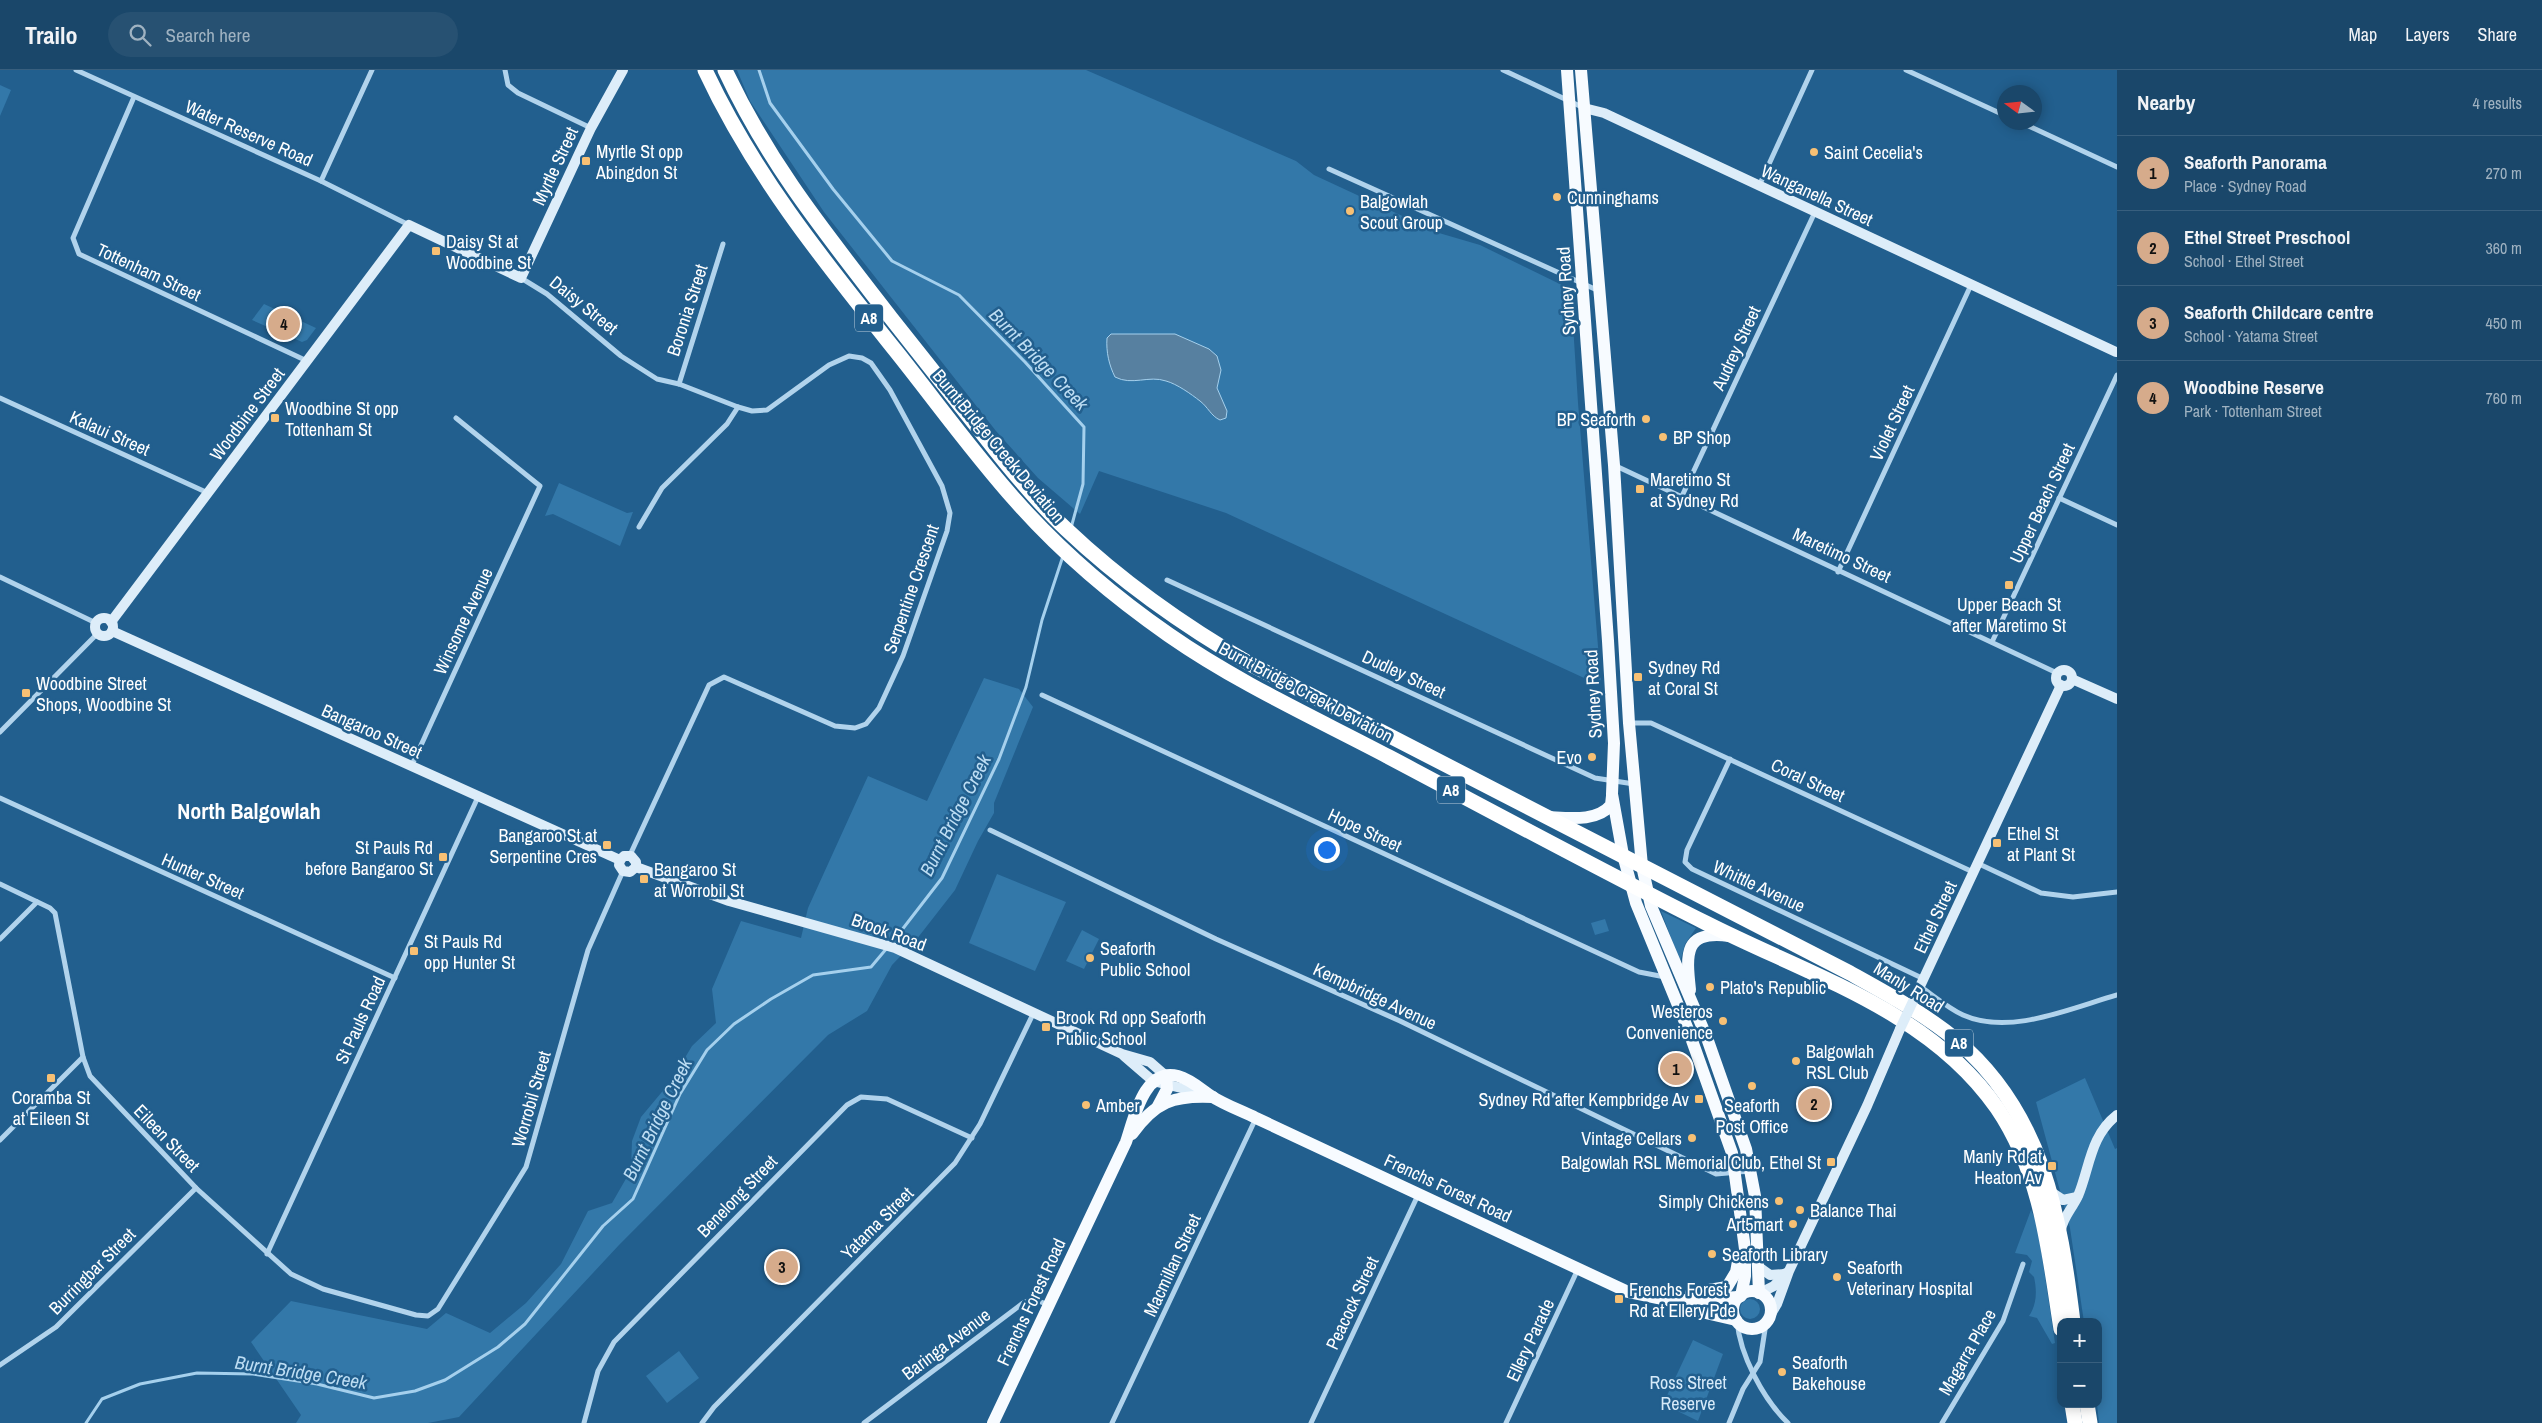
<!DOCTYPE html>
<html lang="en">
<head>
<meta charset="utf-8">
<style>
	:root { --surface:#1a476a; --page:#275172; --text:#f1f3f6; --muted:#9fb2c1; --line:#385f7e; --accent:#d6ab8b }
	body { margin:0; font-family:"Archivo Narrow",sans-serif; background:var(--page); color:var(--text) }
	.controls { position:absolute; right:15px; bottom:15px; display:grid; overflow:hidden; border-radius:10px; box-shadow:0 2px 12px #0003 }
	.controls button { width:45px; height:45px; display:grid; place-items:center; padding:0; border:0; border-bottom:1px solid var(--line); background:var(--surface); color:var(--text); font:25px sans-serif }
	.compass { position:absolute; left:1997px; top:15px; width:45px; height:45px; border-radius:50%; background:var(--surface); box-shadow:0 2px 12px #0003; rotate:285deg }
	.you { position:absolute; left:1326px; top:779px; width:18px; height:18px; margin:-12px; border:4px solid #fff; border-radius:50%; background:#1a73e8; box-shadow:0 0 0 8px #1a73e833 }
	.badge { display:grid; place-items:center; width:32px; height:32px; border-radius:50%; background:var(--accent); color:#111; font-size:16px; font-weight:700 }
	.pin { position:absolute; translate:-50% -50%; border:2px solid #fff; box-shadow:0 1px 5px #0006 }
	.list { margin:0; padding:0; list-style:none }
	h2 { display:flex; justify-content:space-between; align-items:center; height:65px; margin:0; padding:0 20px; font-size:21px }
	h2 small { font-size:16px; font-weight:400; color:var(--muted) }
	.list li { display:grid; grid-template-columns:32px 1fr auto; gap:15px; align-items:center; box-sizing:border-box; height:75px; padding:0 20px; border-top:1px solid var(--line) }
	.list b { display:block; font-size:19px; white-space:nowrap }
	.list p { margin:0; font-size:16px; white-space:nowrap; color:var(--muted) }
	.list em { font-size:16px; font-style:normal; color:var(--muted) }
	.icon { flex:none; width:28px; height:28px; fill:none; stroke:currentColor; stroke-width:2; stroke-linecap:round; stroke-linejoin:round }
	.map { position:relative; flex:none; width:2117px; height:1353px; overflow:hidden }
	header { display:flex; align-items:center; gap:30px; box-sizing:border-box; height:70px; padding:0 25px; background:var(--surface); border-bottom:1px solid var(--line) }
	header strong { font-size:24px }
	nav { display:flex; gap:28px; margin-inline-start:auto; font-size:18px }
	.search { width:350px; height:45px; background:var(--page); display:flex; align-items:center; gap:12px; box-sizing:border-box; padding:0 18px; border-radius:28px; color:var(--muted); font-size:19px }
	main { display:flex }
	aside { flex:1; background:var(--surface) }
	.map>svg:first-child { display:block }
	.green { fill:#3378a9 }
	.water { fill:#5780a0; stroke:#a5d0ed }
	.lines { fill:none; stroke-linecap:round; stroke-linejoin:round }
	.stream { stroke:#a5d0ed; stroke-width:3 }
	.street { stroke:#b1d3ec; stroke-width:5 }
	.secondary { stroke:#ddedf9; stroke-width:10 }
	.primary { stroke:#f7fbff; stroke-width:12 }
	.highway { stroke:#fff; stroke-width:15 }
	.secondary-bridge { stroke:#ddedf9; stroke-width:10 }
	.poi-dot { fill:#f7c074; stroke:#225f8e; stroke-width:2 }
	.labels { text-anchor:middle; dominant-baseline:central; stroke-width:5; stroke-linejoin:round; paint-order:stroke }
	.shield { fill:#225f8e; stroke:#bdcfdd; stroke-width:1 }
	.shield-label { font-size:16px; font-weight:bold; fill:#fff }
	.street-label { font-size:18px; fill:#fff; stroke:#225f8e }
	.poi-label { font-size:18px; fill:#fff; stroke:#225f8e; text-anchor:start }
	.park-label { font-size:18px; fill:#d6eaf9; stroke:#225f8e }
	.water-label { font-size:19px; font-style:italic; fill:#bdddf3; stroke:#225f8e }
	.district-label { font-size:22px; font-weight:bold; fill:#fff; stroke:#225f8e }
</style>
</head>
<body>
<header>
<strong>Trailo</strong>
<div class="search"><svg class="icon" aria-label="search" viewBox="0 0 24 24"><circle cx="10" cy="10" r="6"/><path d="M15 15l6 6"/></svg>Search here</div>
<nav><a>Map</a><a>Layers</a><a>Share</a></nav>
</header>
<main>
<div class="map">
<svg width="2117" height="1353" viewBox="0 0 2117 1353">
	<rect width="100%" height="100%" fill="#225f8e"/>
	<!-- green -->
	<g class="green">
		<path d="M737 0H1086L1296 91 1314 105 1439 163 1480 175 1568 218 1571 223 1578 333 1601 613H1595L1226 443 1099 401 1080 444 1038 408 996 361 824 142 750 31Z"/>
		<path d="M0 15 11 20 0 46Z"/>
		<path d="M264 234 316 258 307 270 302 272 252 250Z"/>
		<path d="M559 413 627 443 633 442 620 476 553 444 545 446Z"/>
		<path d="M984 608 1019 619 1033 637 994 733V743L978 771 955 820 916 870 892 895 867 941 828 965 619 1175 459 1347 428 1353H296L301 1345 251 1272 291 1231 427 1259 446 1243 490 1263 526 1233 561 1194 588 1141 612 1133 631 1100 632 1071 641 1047 671 1011 692 976 716 953 712 919 741 851 801 868 808 838 868 706 927 731Z"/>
		<path d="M997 804 1066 832 1035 901 969 873Z"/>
		<path d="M1661 841 1696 858 1685 874 1680 892Z"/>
		<path d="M1605 849 1609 861 1595 865 1591 853Z"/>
		<path d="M1082 860 1099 869 1084 899 1066 891Z"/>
		<path d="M2085 1008 2115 1079 2117 1078V1353H2099L2097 1334 2098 1252H2084L2070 1158 2036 1032Z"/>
		<path d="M2031 1140 2037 1153 2055 1273 2052 1274 2037 1248 2029 1246C2037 1234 2037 1221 2034 1207L2029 1202 2032 1191 2027 1185 2015 1183Z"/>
		<circle cx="1750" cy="1239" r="10"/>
		<path d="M1693 1270 1723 1284 1698 1351 1663 1334Z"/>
		<path d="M679 1281 699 1308 667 1333 646 1306Z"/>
	</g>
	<!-- water -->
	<path class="water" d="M1111 264H1175L1209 279 1217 286 1221 300 1217 318 1227 341 1226 348 1220 350C1211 346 1208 337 1200 331 1191 324 1177 314 1166 311 1149 305 1132 316 1115 307 1109 295 1106 282 1107 268Z"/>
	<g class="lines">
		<!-- stream -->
		<g class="stream">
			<path d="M759 0 770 33 833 119 892 191 959 225 1025 292 1084 357 1083 414 1071 458"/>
			<path d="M891 874 942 808 999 689 1026 617 1042 550 1063 486"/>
			<path d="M86 1353 102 1329 140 1314 197 1303 253 1304 317 1314 374 1328 415 1321 445 1310 498 1277 525 1254 603 1156 633 1129 680 1024 707 980 734 954 771 929 813 905 871 897 887 878"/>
		</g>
		<!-- street -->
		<g class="street">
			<path d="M76 0 321 111 409 155"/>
			<path d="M505 0 508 15 518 23 591 58"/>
			<path d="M1503 0 1584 38"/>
			<path d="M1906 0 2004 45"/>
			<path d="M134 27 73 168 79 184 307 291"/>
			<path d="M2020 52 2117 97"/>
			<path d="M1329 99 1597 220"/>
			<path d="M321 111 372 0"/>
			<path d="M1759 116 1812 0"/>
			<path d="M521 208 547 224 621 286 657 309 679 314 738 337 752 341 767 340 829 295 849 286 862 288 871 293 890 320 942 416 950 443 947 461 903 586 879 638 866 654 855 658 835 656 724 607 709 615 630 785"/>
			<path d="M679 314 723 174"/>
			<path d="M0 328 208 423"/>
			<path d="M1616 396 2057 603"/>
			<path d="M1682 426 1815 142"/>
			<path d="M2059 428 2117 455"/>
			<path d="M639 457 662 418 727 354 738 337"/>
			<path d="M1838 502 1971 215"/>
			<path d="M0 507 96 553"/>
			<path d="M1167 510 1595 708 1634 714"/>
			<path d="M1992 572 2117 305"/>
			<path d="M1042 625 1639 902 1665 907"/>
			<path d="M1629 653H1651L1973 802"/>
			<path d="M0 662 98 563"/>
			<path d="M1730 689 1687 780 1685 792 1692 799 1924 909"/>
			<path d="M411 697 540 416 456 348"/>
			<path d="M0 728 395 908"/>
			<path d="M990 760 1216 869 1400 951 1716 1104 1750 1101"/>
			<path d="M1977 793 2041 823 2073 827 2117 822"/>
			<path d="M0 814 50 838 55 843 83 987 90 1006 196 1118 291 1204 323 1219 416 1245 428 1246 438 1239 526 1097 588 880 623 801"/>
			<path d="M0 869 37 832"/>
			<path d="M1921 917C1934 926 1948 938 1963 945 2010 966 2071 938 2117 925"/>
			<path d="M0 1070 83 987"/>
			<path d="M267 1184 478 727"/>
			<path d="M1737 1251C1740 1285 1763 1329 1788 1353"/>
			<path d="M0 1295 56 1257 196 1118"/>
			<path d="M584 1353 598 1301 614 1272 847 1035 861 1027 887 1029 972 1068"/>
			<path d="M702 1353 714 1337 955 1093 980 1054 1033 944"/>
			<path d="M864 1353 1023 1233 1033 1229 1049 1235"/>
			<path d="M1112 1353 1256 1048"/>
			<path d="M1311 1353 1418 1125"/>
			<path d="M1506 1353 1578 1199"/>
			<path d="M1729 1353 1743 1319 1760 1292 1766 1253"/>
			<path d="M1942 1353 2003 1251 2023 1194"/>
		</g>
		<!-- secondary -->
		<g class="secondary">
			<path d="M1584 38 1604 43 2116 282"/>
			<circle cx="104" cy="557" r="9"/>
			<path d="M111 552 409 155 521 208 591 58 623 0"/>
			<path d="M112 561 620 790"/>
			<circle cx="2064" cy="608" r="8"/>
			<path d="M2072 609 2117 629"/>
			<path d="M620 790 619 795 623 801 630 802 636 797"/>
			<path d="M620 790 624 786H631L636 792V797"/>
			<path d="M636 797 729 831 895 878 1122 984 1150 992 1166 1006"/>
			<path d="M1915 927 2061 615"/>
			<path d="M1124 986 1153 1011 1185 1019 1194 1026"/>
			<path d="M2051 1122 2063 1130 2077 1127"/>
			<path d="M2061 1160C2063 1147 2072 1139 2078 1126 2090 1097 2090 1066 2117 1045"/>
			<path d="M1759 1197 1770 1205 1785 1204"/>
			<path d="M1760 1223 1774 1216 1786 1203"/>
			<path d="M1771 1244 1777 1234 1789 1201 1867 1036 1900 959"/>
		</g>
		<!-- primary -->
		<g class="primary">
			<path d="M1567 0 1608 571 1614 673 1612 724 1623 785 1636 833 1689 962 1732 1083 1745 1179V1206L1741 1226"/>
			<path d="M1581 0 1614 395 1629 653 1642 796 1651 836 1707 968 1746 1079 1755 1126 1759 1223"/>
			<path d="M1549 747C1569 748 1597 752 1611 735L1612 726"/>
			<path d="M1690 920C1686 883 1684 860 1729 866"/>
			<path d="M1158 1036 1167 1019 1166 1006"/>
			<path d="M1132 1064C1155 1032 1173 1025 1213 1027"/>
			<circle cx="1752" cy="1240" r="19"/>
			<path d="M1691 1223 1727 1217 1736 1202 1739 1186"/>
			<path d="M1674 1232 1684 1238 1736 1250"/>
			<path d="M993 1353 1126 1072C1134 1049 1144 997 1178 1006 1190 1009 1201 1019 1211 1026 1225 1035 1242 1041 1256 1048L1628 1222 1671 1231 1739 1227"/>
		</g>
		<!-- highway -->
		<g class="highway">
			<path d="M705 0C754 105 823 190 895 280 935 330 973 383 1016 431 1061 482 1113 526 1169 565 1238 613 1315 648 1389 687 1495 743 1600 800 1706 853 1808 905 1929 940 1997 1038 2042 1104 2049 1183 2061 1259"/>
			<path d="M725 0C770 96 827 165 891 248 923 288 954 328 986 368 1011 400 1037 432 1066 459 1123 513 1184 556 1252 595L1850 903C1886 923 1923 943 1955 969 2043 1042 2060 1146 2073 1252"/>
			<path d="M2072 1334 2075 1353"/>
			<path d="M2087 1334 2090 1353"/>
		</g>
		<!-- secondary-bridge -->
		<path class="secondary-bridge" d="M1900 959 1915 927"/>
	</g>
	<!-- markers -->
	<g class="poi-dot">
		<circle cx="1814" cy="82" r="5"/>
		<rect x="581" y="86" width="10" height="10" rx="2.5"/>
		<circle cx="1557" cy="127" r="5"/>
		<circle cx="1350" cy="141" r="5"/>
		<rect x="431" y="176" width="10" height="10" rx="2.5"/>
		<rect x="270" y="343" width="10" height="10" rx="2.5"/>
		<circle cx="1646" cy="349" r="5"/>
		<circle cx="1663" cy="367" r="5"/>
		<rect x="1635" y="414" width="10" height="10" rx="2.5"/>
		<rect x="2004" y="510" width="10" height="10" rx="2.5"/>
		<rect x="1633" y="602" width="10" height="10" rx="2.5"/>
		<rect x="21" y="618" width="10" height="10" rx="2.5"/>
		<circle cx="1592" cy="687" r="5"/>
		<rect x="1992" y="768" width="10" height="10" rx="2.5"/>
		<rect x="602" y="770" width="10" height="10" rx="2.5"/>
		<rect x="438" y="782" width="10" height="10" rx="2.5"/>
		<rect x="639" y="804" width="10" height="10" rx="2.5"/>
		<rect x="409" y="876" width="10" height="10" rx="2.5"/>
		<circle cx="1090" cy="888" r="5"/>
		<circle cx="1710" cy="917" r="5"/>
		<circle cx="1723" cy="951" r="5"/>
		<rect x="1041" y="952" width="10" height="10" rx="2.5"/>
		<circle cx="1796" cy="991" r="5"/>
		<rect x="46" y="1003" width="10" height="10" rx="2.5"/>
		<circle cx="1752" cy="1016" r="5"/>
		<rect x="1694" y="1024" width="10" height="10" rx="2.5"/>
		<circle cx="1086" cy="1035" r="5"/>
		<circle cx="1692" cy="1068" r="5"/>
		<rect x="1826" y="1087" width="10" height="10" rx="2.5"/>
		<rect x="2047" y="1091" width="10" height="10" rx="2.5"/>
		<circle cx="1779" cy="1131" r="5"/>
		<circle cx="1800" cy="1140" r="5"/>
		<circle cx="1793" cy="1154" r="5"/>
		<circle cx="1712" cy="1184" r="5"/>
		<circle cx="1837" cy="1207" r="5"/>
		<rect x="1614" y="1224" width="10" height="10" rx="2.5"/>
		<circle cx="1782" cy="1302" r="5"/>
	</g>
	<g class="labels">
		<!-- shield labels -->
		<g class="shield">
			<rect x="855" y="234.5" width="28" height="27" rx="4"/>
			<rect x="1437" y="706.5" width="28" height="27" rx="4"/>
			<rect x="1945" y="959.5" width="28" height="27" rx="4"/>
		</g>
		<g class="shield-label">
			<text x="869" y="248">A8</text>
			<text x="1451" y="720">A8</text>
			<text x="1959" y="973">A8</text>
		</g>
		<!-- street labels -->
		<g class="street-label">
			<text transform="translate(249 63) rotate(24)">Water Reserve Road</text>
			<text transform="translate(555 96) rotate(-65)">Myrtle Street</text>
			<text transform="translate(1817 125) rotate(25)">Wanganella Street</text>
			<text transform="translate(149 202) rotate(25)">Tottenham Street</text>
			<text transform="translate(1566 221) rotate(-94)">Sydney Road</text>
			<text transform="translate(584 235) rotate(39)">Daisy Street</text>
			<text transform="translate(687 240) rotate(-72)">Boronia Street</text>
			<text transform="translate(1736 278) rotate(-65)">Audrey Street</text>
			<text transform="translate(247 344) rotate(-53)">Woodbine Street</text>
			<text transform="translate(1892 353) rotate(-65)">Violet Street</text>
			<text transform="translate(110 363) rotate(24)">Kalaui Street</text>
			<text transform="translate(999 376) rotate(50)">Burnt Bridge Creek Deviation</text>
			<text transform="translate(2042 433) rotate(-65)">Upper Beach Street</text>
			<text transform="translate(1842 485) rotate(25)">Maretimo Street</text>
			<text transform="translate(911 519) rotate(-71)">Serpentine Crescent</text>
			<text transform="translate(463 551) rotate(-65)">Winsome Avenue</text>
			<text transform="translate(1404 604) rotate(25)">Dudley Street</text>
			<text transform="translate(1306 622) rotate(28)">Burnt Bridge Creek Deviation</text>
			<text transform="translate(1593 624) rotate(-93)">Sydney Road</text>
			<text transform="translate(372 661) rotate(24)">Bangaroo Street</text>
			<text transform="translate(1808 710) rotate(25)">Coral Street</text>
			<text transform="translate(1365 760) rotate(25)">Hope Street</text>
			<text transform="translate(203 806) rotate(24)">Hunter Street</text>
			<text transform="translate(1759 816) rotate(25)">Whittle Avenue</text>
			<text transform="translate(1935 847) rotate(-65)">Ethel Street</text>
			<text transform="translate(889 862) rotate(20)">Brook Road</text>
			<text transform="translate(1909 917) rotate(32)">Manly Road</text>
			<text transform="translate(1375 926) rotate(25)">Kempbridge Avenue</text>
			<text transform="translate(360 950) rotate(-65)">St Pauls Road</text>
			<text transform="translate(531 1029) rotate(-74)">Worrobil Street</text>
			<text transform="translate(167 1068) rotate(46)">Eileen Street</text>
			<text transform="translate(1448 1118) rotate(25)">Frenchs Forest Road</text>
			<text transform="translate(737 1126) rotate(-46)">Benelong Street</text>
			<text transform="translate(877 1153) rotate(-45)">Yatama Street</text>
			<text transform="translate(1172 1195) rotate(-65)">Macmillan Street</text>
			<text transform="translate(92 1201) rotate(-45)">Burringbar Street</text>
			<text transform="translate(1031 1232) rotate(-65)">Frenchs Forest Road</text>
			<text transform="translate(1352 1233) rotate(-65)">Peacock Street</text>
			<text transform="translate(1530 1270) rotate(-65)">Ellery Parade</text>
			<text transform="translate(946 1274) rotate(-37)">Baringa Avenue</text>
			<text transform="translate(1967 1282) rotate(-60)">Magarra Place</text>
		</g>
		<!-- poi labels -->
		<g class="poi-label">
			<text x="596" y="81">Myrtle St opp<tspan x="596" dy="21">Abingdon St</tspan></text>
			<text x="1824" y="82">Saint Cecelia's</text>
			<text x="1567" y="127">Cunninghams</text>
			<text x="1360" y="131">Balgowlah<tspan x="1360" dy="21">Scout Group</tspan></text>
			<text x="446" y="171">Daisy St at<tspan x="446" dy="21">Woodbine St</tspan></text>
			<text x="285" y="338">Woodbine St opp<tspan x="285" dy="21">Tottenham St</tspan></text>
			<text x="1636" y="349" text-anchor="end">BP Seaforth</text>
			<text x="1673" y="367">BP Shop</text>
			<text x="1650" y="409">Maretimo St<tspan x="1650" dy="21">at Sydney Rd</tspan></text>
			<text x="2009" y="534" text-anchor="middle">Upper Beach St<tspan x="2009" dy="21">after Maretimo St</tspan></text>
			<text x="1648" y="597">Sydney Rd<tspan x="1648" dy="21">at Coral St</tspan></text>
			<text x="36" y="613">Woodbine Street<tspan x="36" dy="21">Shops, Woodbine St</tspan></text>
			<text x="1582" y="687" text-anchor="end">Evo</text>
			<text x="2007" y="763">Ethel St<tspan x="2007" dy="21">at Plant St</tspan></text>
			<text x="597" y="765" text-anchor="end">Bangaroo St at<tspan x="597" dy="21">Serpentine Cres</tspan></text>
			<text x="433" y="777" text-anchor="end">St Pauls Rd<tspan x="433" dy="21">before Bangaroo St</tspan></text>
			<text x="654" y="799">Bangaroo St<tspan x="654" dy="21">at Worrobil St</tspan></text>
			<text x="424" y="871">St Pauls Rd<tspan x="424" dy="21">opp Hunter St</tspan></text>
			<text x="1100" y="878">Seaforth<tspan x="1100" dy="21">Public School</tspan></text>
			<text x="1720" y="917">Plato's Republic</text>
			<text x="1713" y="941" text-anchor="end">Westeros<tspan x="1713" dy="21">Convenience</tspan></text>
			<text x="1056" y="947">Brook Rd opp Seaforth<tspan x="1056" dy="21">Public School</tspan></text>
			<text x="1806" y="981">Balgowlah<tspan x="1806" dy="21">RSL Club</tspan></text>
			<text x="51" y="1027" text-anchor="middle">Coramba St<tspan x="51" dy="21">at Eileen St</tspan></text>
			<text x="1689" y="1029" text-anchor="end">Sydney Rd after Kempbridge Av</text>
			<text x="1096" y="1035">Amber</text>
			<text x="1752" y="1035" text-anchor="middle">Seaforth<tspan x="1752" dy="21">Post Office</tspan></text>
			<text x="1682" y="1068" text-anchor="end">Vintage Cellars</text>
			<text x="2042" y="1086" text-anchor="end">Manly Rd at<tspan x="2042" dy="21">Heaton Av</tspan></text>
			<text x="1821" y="1092" text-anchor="end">Balgowlah RSL Memorial Club, Ethel St</text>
			<text x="1769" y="1131" text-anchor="end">Simply Chickens</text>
			<text x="1810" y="1140">Balance Thai</text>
			<text x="1783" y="1154" text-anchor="end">Art5mart</text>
			<text x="1722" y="1184">Seaforth Library</text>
			<text x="1847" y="1197">Seaforth<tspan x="1847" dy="21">Veterinary Hospital</tspan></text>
			<text x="1629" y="1219">Frenchs Forest<tspan x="1629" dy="21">Rd at Ellery Pde</tspan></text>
			<text x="1792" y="1292">Seaforth<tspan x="1792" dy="21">Bakehouse</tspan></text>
		</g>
		<!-- park labels -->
		<g class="park-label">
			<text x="1688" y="1312">Ross Street<tspan x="1688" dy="21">Reserve</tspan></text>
		</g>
		<!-- water labels -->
		<g class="water-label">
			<text transform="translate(1039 289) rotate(46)">Burnt Bridge Creek</text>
			<text transform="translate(955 745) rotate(-63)">Burnt Bridge Creek</text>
			<text transform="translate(657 1049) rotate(-64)">Burnt Bridge Creek</text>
			<text transform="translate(301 1302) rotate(9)">Burnt Bridge Creek</text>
		</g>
		<!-- district labels -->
		<g class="district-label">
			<text x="249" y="741">North Balgowlah</text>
		</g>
	</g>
</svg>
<div class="controls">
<button>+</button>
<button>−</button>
</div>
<svg class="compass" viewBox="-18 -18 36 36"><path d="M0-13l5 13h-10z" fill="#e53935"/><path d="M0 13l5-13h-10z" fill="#9fb2c1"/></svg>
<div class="you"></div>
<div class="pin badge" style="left:1676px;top:999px">1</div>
<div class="pin badge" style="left:1814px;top:1034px">2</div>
<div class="pin badge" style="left:782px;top:1197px">3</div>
<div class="pin badge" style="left:284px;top:254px">4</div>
</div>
<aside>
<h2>Nearby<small>4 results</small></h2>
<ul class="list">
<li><span class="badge">1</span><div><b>Seaforth Panorama</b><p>Place · Sydney Road</p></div><em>270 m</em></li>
<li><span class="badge">2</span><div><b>Ethel Street Preschool</b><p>School · Ethel Street</p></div><em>360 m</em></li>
<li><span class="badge">3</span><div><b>Seaforth Childcare centre</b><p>School · Yatama Street</p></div><em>450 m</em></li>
<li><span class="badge">4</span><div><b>Woodbine Reserve</b><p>Park · Tottenham Street</p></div><em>760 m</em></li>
</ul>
</aside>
</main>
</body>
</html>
